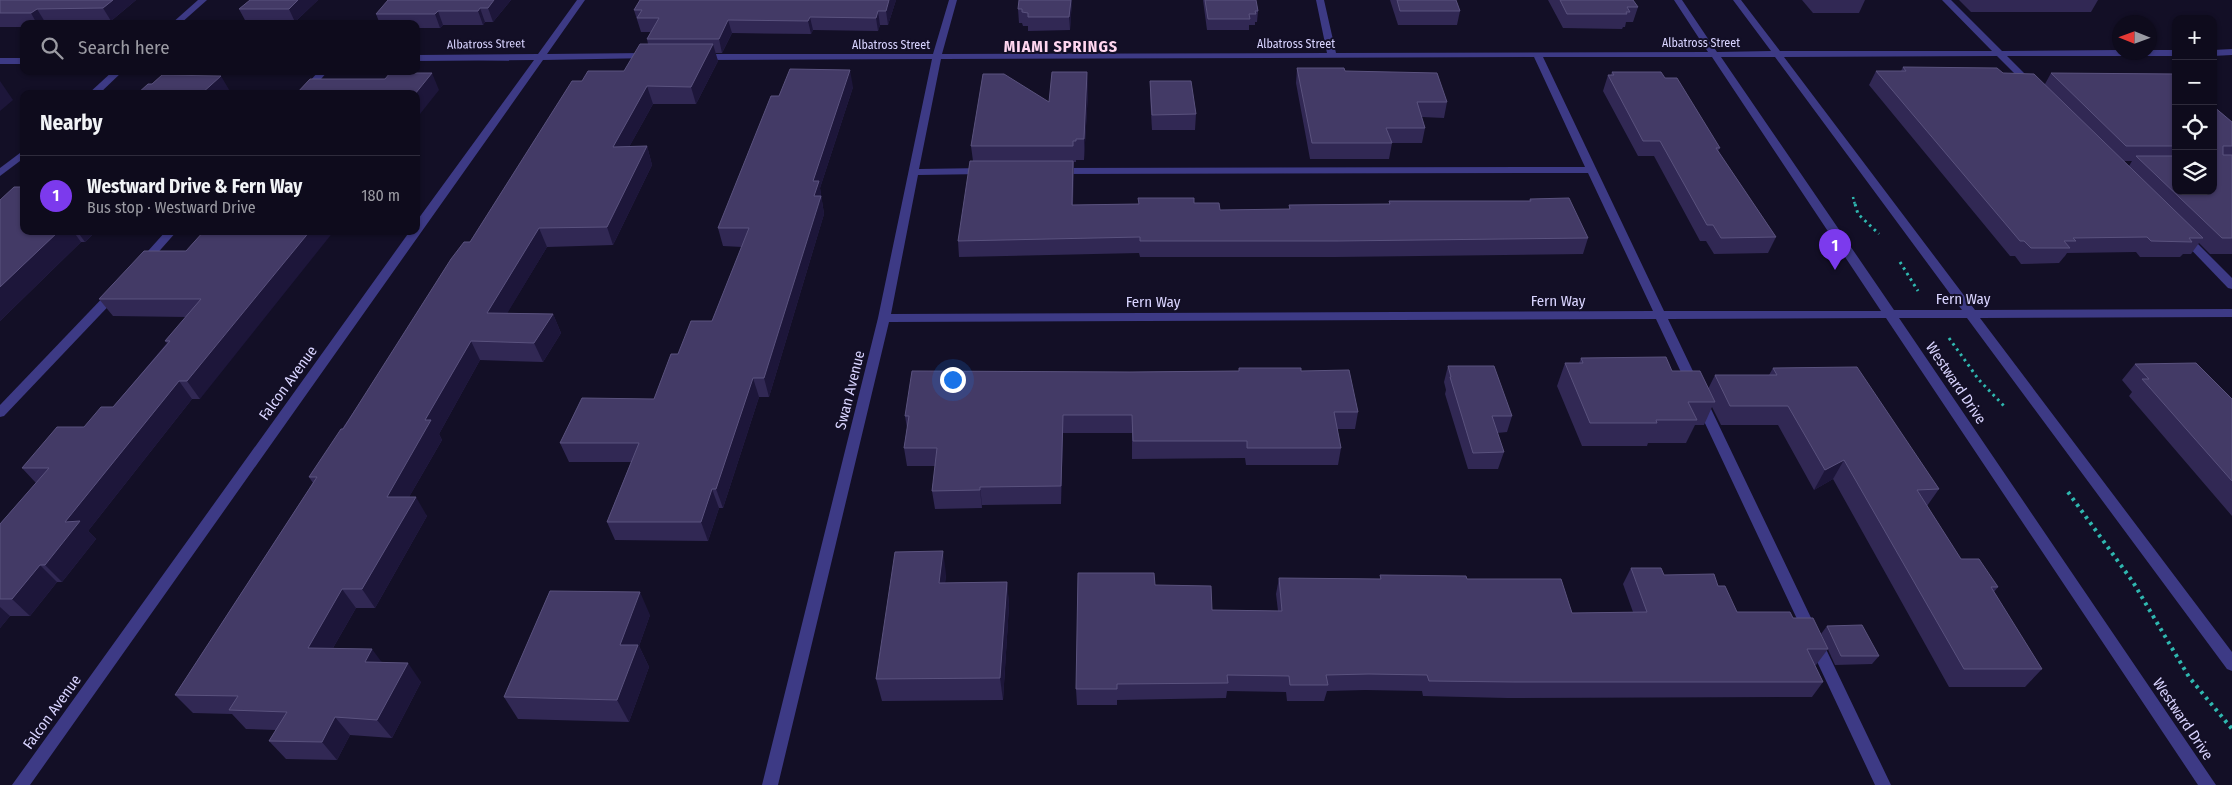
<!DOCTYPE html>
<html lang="en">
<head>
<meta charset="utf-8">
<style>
	:root { --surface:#0e0b1c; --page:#1c1929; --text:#f1f3f6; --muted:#9b9ba3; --line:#2e2b3b; --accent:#7c3aed }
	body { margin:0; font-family:"Fira Sans Condensed",sans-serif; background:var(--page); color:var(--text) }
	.controls { position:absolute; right:15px; top:15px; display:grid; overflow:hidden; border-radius:10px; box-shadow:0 1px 4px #0004 }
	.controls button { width:45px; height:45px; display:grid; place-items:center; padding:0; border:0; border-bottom:1px solid var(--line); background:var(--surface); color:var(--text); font:25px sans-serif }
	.compass { position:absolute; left:2112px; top:15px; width:45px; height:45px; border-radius:50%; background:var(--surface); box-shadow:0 1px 4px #0004; rotate:271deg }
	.you { position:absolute; left:952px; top:379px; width:18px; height:18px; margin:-12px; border:4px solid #fff; border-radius:50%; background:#1a73e8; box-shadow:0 0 0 8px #1a73e833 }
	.badge { display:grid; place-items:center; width:32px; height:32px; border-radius:50%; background:var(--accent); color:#fff; font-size:16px; font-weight:700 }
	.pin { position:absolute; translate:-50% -41px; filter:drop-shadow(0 1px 2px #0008) }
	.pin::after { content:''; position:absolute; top:26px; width:18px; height:15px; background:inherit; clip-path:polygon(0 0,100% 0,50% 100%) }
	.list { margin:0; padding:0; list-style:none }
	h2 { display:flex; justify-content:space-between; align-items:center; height:65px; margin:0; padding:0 20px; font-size:21px }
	h2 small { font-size:16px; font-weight:400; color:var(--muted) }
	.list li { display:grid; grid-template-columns:32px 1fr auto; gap:15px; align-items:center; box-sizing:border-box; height:80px; padding:0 20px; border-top:1px solid var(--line) }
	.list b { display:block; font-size:19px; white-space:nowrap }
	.list p { margin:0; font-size:16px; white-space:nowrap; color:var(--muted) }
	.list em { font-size:16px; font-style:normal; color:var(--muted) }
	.icon { flex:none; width:28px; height:28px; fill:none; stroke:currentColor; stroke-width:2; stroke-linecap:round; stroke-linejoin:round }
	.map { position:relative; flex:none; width:2232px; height:785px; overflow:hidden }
	.search { position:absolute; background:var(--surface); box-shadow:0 1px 4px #0004; left:20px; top:20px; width:400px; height:55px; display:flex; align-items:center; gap:12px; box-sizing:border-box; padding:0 18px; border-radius:10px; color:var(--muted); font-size:19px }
	.panel { position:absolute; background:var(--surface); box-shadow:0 1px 4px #0004; left:20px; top:90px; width:400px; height:145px; border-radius:10px }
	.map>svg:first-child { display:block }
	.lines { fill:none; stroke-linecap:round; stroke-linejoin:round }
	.path-far2 { stroke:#2fb8b0; stroke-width:2.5; stroke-dasharray:2 3; stroke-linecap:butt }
	.path-far1 { stroke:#2fb8b0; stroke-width:3; stroke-dasharray:2.5 4; stroke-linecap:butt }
	.path { stroke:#2fb8b0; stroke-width:4; stroke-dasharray:3 4.5; stroke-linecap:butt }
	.minor { fill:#3d3a85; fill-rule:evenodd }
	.wall { fill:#312854; fill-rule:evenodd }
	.shaded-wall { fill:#1d163a }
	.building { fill:#433a66; stroke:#5a527e }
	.labels { text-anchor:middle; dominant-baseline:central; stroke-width:4; stroke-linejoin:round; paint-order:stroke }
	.far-street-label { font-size:12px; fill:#d9d4ff; stroke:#130f26 }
	.street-label { font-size:15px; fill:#d9d4ff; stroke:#130f26 }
	.far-district-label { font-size:16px; font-weight:bold; letter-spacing:1px; fill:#ffd6f0; stroke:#130f26 }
</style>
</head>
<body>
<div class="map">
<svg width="2232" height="785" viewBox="0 0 2232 785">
	<rect width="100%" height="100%" fill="#130f26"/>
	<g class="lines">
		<!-- path-far2 -->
		<path class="path-far2" d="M1853 197 1855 205"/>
		<!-- path-far1 -->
		<g class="path-far1">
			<path d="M1855 204 1858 214 1879 234"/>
			<path d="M1900 262 1918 291"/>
			<path d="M1949 338 1979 380 2006 408"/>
		</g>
		<!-- path -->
		<path class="path" d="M2068 492 2133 582 2189 677 2232 729"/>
		<!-- minor -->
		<g class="minor">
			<path d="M198 0H207L180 24H171Z"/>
			<path d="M577 0H585L547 54 648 53 651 54V58L543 60 30 785H12L410 231H416V222L534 60 416 61V55L538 54Z"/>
			<path d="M949 0H957L942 54 1327 53 1316 0H1324L1336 53 1708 52 1674 0H1682L1717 52 1771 51 1733 0H1741L1780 51H1992L1942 0H1951L2002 51 2120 50V52H2150V50H2176V56H2007L2036 85 2031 88 2028 87 1997 56 1784 57 1975 310 2232 309V317L1980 318 2232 652V671L2227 669 1967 318H1899L2216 785H2198L1886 318 1668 319 1891 785H1875L1656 319 889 322 778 785H762L878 318 932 59 701 60 697 57 701 54H933ZM1534 57 1585 167 1057 168 1052 171 1057 174 1588 173 1653 311 891 314 918 175 984 174 989 171 984 168 919 169 941 59ZM1543 57H1712L1881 311H1664ZM1721 57H1775L1962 310H1894Z"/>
			<path d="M2232 49V55L2213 56V50Z"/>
			<rect x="0" y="58" width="24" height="6"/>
			<path d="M113 71H123L99 94H88Z"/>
			<path d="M319 71H328L308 94H298Z"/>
			<path d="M24 150V158L0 176V168Z"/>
			<path d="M166 231H177L147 265H139L137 263 139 261Z"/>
			<path d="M2184 233 2188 234 2232 278V289L2228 288 2180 238 2179 236Z"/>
			<path d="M115 288 121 292 119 295 4 416 0 417V405L111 289Z"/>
		</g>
	</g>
	<!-- wall -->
	<g class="wall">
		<path d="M0 0H136L111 21 45 22 43 24H24V27H0Z"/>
		<path d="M250 0H318L295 22H246L239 9Z"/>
		<path d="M511 0 493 22H485L483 25H443L440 28H416V24H380L376 14Z"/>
		<path d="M640 0H896L888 25H880L878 31 813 30 811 34 732 33 722 53H715L718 61 696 104H653L629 147 647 146 652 165 613 245 547 247 507 313 553 314 561 333 543 362 480 360 439 434 442 440 409 497 427 516 375 608H356L333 648 382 662 421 682 392 738 350 735 337 760 286 759 269 741 276 730 246 729 232 714 193 713 175 695 313 483 309 477 470 242 582 81 624 71 648 44 647 39 651 32H641L634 10Z"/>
		<path d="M1072 0 1070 30 1028 31V26H1023L1022 23H1019L1018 9Z"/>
		<path d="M1203 0H1256L1258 11 1257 22H1255V25H1249V30H1207Z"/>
		<path d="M1390 0H1456L1460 11 1457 25H1398Z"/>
		<path d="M1548 0H1633L1638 7 1633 22H1626L1625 27H1623L1622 29 1563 28Z"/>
		<path d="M1802 0H1865L1859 13H1813Z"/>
		<path d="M1959 0H2098L2091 12H1971Z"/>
		<path d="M1903 67 2003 73 2045 84 2051 73 2176 74V191L2213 106 2232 122V254H2210L2199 243 2191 254H2183L2180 257H2140L2136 252 2067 253 2065 256 2064 257 2059 263 2021 264 2015 256H2010L1869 85 1876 71H1901ZM2124 161H2132L2129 166Z"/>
		<path d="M1297 68 1345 71 1447 102 1444 118 1422 117 1425 128 1422 143H1392L1389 159H1310L1296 83Z"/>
		<path d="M1087 72 1088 92 1084 160H1076V162H1074L1073 205 1194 203 1220 210 1289 209V205L1389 204V201H1529L1530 199 1588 238 1583 254 1336 257H1140L1139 253 959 257 958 241 973 161 971 146 1049 102Z"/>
		<path d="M1612 72 1665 78 1720 148 1718 151 1776 237 1768 253 1714 254 1706 241H1700L1654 156H1638L1603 91 1608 75H1611Z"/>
		<path d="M1150 81 1196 114 1195 130H1152L1150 96Z"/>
		<path d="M853 87 820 188 824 214 769 397H759L723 508H719L708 541 615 540 607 522 631 462H569L560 443 654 399 678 354 712 321 742 247 723 246 718 228 779 96Z"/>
		<path d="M22 187 24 231H96L85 242H81L0 321V200Z"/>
		<path d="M204 231 200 399H192L88 531 96 539 62 582H57L30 616H10L0 628V524L36 483 22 468 84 427 113 407 167 343 165 341 186 317 113 316 99 299 186 251Z"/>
		<path d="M1581 358 1672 371 1708 389 1715 375H1769L1773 368 1939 489 1927 506 1961 559 1998 587 1994 592 2042 669 2025 687H1949L1833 479 1814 490 1778 425H1721L1712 407 1704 425H1695L1686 443H1648L1647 446H1582L1557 386 1565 363H1579Z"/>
		<path d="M2135 364 2232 399V516L2129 396 2132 392 2122 380Z"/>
		<path d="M1448 366 1512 416 1507 432 1497 433 1504 452 1498 469H1468L1445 394 1446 390 1444 382Z"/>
		<path d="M1239 368 1301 371 1358 412 1355 429H1337L1341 448 1338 465H1246L1245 458 1132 459V433H1063L1061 504 982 505V508L935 509 932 491 935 466H907L904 448 907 428 905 416 1131 372 1239 371Z"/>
		<path d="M1631 568 1718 586 1737 612 1793 618 1828 649 1816 665H1815L1823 682 1812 697 1507 698 1423 696 1422 691 1365 690 1327 691 1324 701H1287L1286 692 1227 691 1226 698 1117 700V705H1077L1076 689 1155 585 1212 610 1278 611 1276 594 1279 578 1380 579V575L1467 579 1572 613 1633 612 1623 584Z"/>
		<path d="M946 574 945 583 1007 582 1009 605 1003 700 882 701 876 679Z"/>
		<path d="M650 615 639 646 649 667 629 722 518 719 504 697Z"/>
		<path d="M1827 626 1879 656 1872 664 1835 665 1821 634Z"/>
	</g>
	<!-- shaded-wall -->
	<g class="shaded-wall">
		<path d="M113 0H136L111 21 103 8Z"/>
		<path d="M298 0H318L295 22 289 9Z"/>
		<path d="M494 0H511L493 22 488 8Z"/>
		<path d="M889 0H896L888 25 886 11Z"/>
		<path d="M1071 0H1072L1070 30 1069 17Z"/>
		<path d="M480 8 485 22 483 25 478 11Z"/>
		<path d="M37 9 45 22 43 24H37L31 13Z"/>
		<path d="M438 11 443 25 440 28 435 14Z"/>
		<path d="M878 11 880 25 878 31 876 18Z"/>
		<path d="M810 17 813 30 811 34 808 21Z"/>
		<path d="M728 20 732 33 722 53 719 39Z"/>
		<path d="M713 44 718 61 696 104 691 87Z"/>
		<path d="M850 70 853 87 820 188 824 214 769 397 764 378 814 196 813 181Z"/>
		<path d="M1087 72 1088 92 1084 160V139Z"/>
		<path d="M432 73 439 90 416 119V94H415Z"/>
		<path d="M221 76 231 93 230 94H201Z"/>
		<path d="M0 81 13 100 0 111Z"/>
		<path d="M647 86 653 104 619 165 613 147Z"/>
		<path d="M647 146 652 165 613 245 607 227Z"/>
		<path d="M539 228 547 247 496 332 487 313Z"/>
		<path d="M59 231H73L81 242 0 321V287Z"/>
		<path d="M77 231H96L85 242Z"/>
		<path d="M310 231H334L200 399 187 381Z"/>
		<path d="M553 314 561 333 543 362 534 343Z"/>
		<path d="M471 341 480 360 439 434 442 440 398 516 387 497 425 420Z"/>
		<path d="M753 378 759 397 723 508 716 489Z"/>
		<path d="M179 381 192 399 88 531 96 539 62 582 45 565 65 522Z"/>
		<path d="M1063 415V433L1061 504V486Z"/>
		<path d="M1844 460 1833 479 1814 490 1825 470Z"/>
		<path d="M980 487 982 505V508L980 490Z"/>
		<path d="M712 489 719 508 708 541 701 522Z"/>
		<path d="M416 497 427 516 375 608 362 589Z"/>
		<path d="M943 551 946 574 943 606 939 583Z"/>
		<path d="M40 565 57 582 30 616 12 599Z"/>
		<path d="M1007 582 1009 605 1003 700 1000 678Z"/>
		<path d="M342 589 356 608 322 667 308 648Z"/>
		<path d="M640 592 650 615 639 646 649 667 629 722 617 700 620 645Z"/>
		<path d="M0 607 10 616 0 628Z"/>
		<path d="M372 649 386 668 365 662Z"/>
		<path d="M408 663 421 682 392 738 377 720Z"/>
		<path d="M335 717 350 735 337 760 322 742Z"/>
	</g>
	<!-- building -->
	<g class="building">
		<path d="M0 0H113L103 8 37 9 31 13H0Z"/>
		<path d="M250 0H298L289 9H239Z"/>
		<path d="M388 0H494L488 8H480L478 11H438L435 14H376Z"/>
		<path d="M640 0H889L886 11H878L876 18 810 17 808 21 728 20 719 39H647L659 18H637L642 10H634Z"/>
		<path d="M1019 0H1071L1069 17H1028V13L1022 12V9H1018Z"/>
		<path d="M1205 0H1256L1258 11H1255L1256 14H1249L1250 19H1208Z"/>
		<path d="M1397 0H1456L1460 11H1400Z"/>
		<path d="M1560 0H1633L1638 7H1627L1630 12H1626L1627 14H1567Z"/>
		<path d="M640 44H713L691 87 647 86 613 147 647 146 607 227 539 228 487 313 553 314 534 343 471 341 425 420H431L387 497H416L362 589H342L308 648 372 649 365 662 408 663 377 720 335 717 322 742 269 741 287 712 229 710 238 696 175 695 317 477H309L341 429H343L451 259 464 242H470L572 81H582L588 71H624Z"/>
		<path d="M1903 67 1997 68 2003 73 2034 74 2203 238H2189L2192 242 2151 241 2147 237 2073 238 2076 241H2064L2070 248H2031L2024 241H2020L1876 71H1906Z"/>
		<path d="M1297 68H1344L1345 71 1437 73 1447 102H1417L1425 128H1386L1392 143H1312Z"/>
		<path d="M790 69 850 70 813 181H819L814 196H821L764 378H753L716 489H712L701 522H607L639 443H560L582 398 654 399 671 354H678L691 321H712L749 228H718L771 96H779Z"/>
		<path d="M1052 72H1087L1084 139H1076V141H1073V146H971L983 74H1004L1049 102Z"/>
		<path d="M1612 72H1661L1665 78H1677L1720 148H1716L1776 237 1721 238 1713 225H1707L1660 141H1643L1608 75H1614Z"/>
		<path d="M390 73H432L415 94H296L310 79H385Z"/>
		<path d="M2051 73 2175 74 2176 146H2126Z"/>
		<path d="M162 75 221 76 201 94H137L148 84H152Z"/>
		<path d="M1150 81H1191L1196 114 1152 115Z"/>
		<path d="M2213 106 2232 122V146H2223V155H2232V238H2222L2136 156H2176V191H2213Z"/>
		<path d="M970 161H1073L1072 205 1139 204 1138 198H1194V203H1219L1220 210 1290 209 1289 205 1390 204 1389 201H1531L1530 199 1569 198 1588 238 1338 241H1140V237L958 241Z"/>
		<path d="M24 186V231H59L0 287V200L14 187H22Z"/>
		<path d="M204 231H310L187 381H179L65 522 80 521 45 565H40L12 599H0V524L49 468H22L57 427H84L101 407H113L170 341H165L201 299H99L144 251H186Z"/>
		<path d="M1666 357 1672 371H1700L1715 402H1688L1697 420H1656L1657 423H1590L1565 363H1583L1581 358Z"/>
		<path d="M2196 363 2232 399V481L2142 379H2149L2135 364Z"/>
		<path d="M1448 366H1494L1512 416H1492L1504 452 1473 453 1450 377H1451Z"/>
		<path d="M1857 367 1939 489 1917 490 1961 559H1979L1998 587H1991L2042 669H1964L1844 460 1825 470 1788 406H1730L1715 375H1777L1773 368Z"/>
		<path d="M1239 368H1301V371L1349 370 1358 412H1334L1341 448H1247V441H1133L1132 415H1063L1061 486 980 487V490L932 491 937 448H904L909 416H905L912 371 1131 372 1239 371Z"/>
		<path d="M943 551 939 583 1007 582 1000 678 876 679 895 552Z"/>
		<path d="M1631 568H1661L1664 575 1714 574 1718 586H1725L1737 612H1790L1793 618H1813L1828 649H1807L1823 682H1514L1429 681 1427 675 1369 674 1326 675 1328 685H1290L1289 676 1227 675 1228 683 1117 684V689H1076L1078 573H1154L1155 585 1211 586 1212 610 1282 611 1279 578 1381 579 1380 575 1466 576 1467 579H1561L1572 613 1647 612Z"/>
		<path d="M550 591 640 592 620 645H638L617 700 504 697Z"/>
		<path d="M1862 625 1879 656H1841L1827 626Z"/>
	</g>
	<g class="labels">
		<!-- far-street labels -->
		<g class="far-street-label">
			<text x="1701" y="43">Albatross Street</text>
			<text transform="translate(486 44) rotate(-1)">Albatross Street</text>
			<text x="1296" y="44">Albatross Street</text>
			<text x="891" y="45">Albatross Street</text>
		</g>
		<!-- street labels -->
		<g class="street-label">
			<text x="1963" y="299">Fern Way</text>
			<text x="1558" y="301">Fern Way</text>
			<text x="1153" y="302">Fern Way</text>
			<text transform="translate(288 383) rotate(-54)">Falcon Avenue</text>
			<text transform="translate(1956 383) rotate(56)">Westward Drive</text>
			<text transform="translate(850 390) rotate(-76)">Swan Avenue</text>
			<text transform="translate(52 712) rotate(-54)">Falcon Avenue</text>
			<text transform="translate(2183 719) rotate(56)">Westward Drive</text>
		</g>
		<!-- far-district labels -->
		<g class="far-district-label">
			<text x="1061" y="46">MIAMI SPRINGS</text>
		</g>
	</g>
</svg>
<div class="controls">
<button>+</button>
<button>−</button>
<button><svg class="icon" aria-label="locate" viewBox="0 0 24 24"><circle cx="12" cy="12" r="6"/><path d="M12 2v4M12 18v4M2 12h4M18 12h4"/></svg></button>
<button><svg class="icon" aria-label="layers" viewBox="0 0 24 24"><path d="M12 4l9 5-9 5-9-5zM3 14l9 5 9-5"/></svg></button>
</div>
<svg class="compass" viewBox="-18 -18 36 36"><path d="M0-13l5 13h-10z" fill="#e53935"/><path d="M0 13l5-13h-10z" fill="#9b9ba3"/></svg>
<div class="you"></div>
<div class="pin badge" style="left:1835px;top:270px">1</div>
<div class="search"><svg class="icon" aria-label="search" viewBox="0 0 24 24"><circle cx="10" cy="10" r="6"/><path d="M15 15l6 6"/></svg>Search here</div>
<section class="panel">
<h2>Nearby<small></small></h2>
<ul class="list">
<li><span class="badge">1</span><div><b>Westward Drive &amp; Fern Way</b><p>Bus stop · Westward Drive</p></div><em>180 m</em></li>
</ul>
</section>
</div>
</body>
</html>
